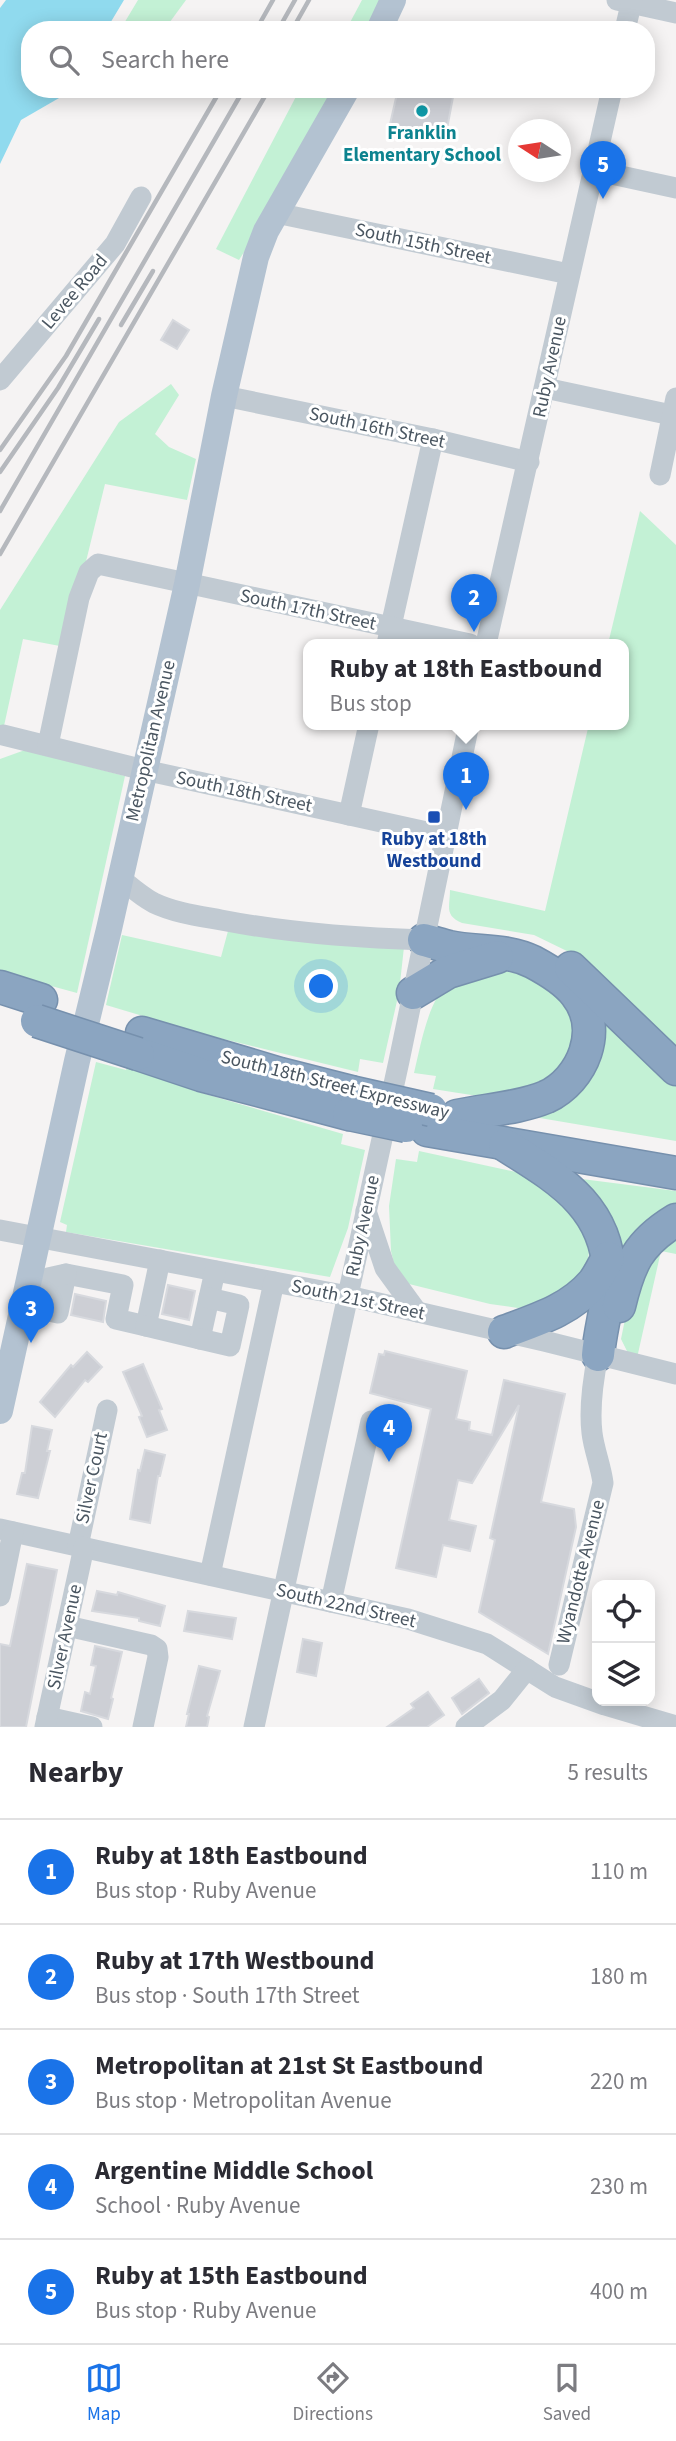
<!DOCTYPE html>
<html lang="en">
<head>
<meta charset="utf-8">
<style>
	:root { --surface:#fff; --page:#f7f7f7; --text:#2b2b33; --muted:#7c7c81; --line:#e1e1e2; --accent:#1a73e8 }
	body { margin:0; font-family:"Source Sans 3",sans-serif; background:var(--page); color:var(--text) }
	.controls { position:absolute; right:21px; bottom:21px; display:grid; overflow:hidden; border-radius:14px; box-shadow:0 4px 18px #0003 }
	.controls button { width:63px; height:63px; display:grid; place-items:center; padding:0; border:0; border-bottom:2px solid var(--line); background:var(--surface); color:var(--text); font:35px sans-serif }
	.compass { position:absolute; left:508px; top:119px; width:63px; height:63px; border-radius:50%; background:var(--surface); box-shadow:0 4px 18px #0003; rotate:282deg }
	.you { position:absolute; left:322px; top:987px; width:24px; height:24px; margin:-18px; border:5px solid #fff; border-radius:50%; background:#1a73e8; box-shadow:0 0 0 10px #1a73e833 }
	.badge { display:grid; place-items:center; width:46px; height:46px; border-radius:50%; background:var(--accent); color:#fff; font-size:23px; font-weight:700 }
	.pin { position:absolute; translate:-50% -58px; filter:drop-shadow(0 2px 4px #0008) }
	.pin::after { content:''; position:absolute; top:37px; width:24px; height:21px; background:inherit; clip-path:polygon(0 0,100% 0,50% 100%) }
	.popup { position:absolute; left:303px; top:639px; width:326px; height:91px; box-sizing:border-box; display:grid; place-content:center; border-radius:14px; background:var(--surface); filter:drop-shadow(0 2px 5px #0005); font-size:23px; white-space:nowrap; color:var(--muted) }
	.popup b { font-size:26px; color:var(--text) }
	.popup::after { content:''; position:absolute; left:50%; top:100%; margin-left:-14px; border:14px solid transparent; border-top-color:var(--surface) }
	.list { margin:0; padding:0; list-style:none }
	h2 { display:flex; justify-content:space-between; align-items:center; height:91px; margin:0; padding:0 28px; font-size:30px }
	h2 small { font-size:23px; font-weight:400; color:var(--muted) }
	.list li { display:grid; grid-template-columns:46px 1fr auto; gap:21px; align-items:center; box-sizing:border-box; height:105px; padding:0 28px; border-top:2px solid var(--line) }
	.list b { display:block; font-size:26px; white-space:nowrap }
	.list p { margin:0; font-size:23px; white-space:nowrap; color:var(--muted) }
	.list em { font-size:23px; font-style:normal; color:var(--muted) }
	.icon { flex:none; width:38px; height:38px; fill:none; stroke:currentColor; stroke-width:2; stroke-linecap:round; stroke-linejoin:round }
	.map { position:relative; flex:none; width:676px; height:1727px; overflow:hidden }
	.search { position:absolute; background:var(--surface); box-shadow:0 4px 18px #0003; left:21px; right:21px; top:21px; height:77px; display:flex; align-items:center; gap:18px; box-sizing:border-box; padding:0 24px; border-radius:28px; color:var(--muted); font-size:26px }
	.sheet { height:616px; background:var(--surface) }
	nav { display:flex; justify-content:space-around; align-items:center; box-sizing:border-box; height:98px; border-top:2px solid var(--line); background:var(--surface); font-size:19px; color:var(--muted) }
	nav a { display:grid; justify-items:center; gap:4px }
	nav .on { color:var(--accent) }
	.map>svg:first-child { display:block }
	.green { fill:#c3f1d5 }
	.water { fill:#90daee }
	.building { fill:#cdcfd5; stroke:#d7d9de; stroke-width:2 }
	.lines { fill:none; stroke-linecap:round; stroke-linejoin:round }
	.highway-casing { stroke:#7690ad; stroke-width:35 }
	.minor { stroke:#c1cad2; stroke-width:21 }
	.major { stroke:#b3c2d1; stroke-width:26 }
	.highway { stroke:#8ba5c1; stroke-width:32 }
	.rail { stroke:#b5b8bd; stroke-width:4.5 }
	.highway-bridge-casing { stroke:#7690ad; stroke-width:35; stroke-linecap:butt }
	.highway-bridge { stroke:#8ba5c1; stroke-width:32 }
	.culture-dot { fill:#0f9aa8; stroke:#fff; stroke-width:2.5 }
	.transit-dot { fill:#1a4fb4; stroke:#fff; stroke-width:2.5 }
	.labels { text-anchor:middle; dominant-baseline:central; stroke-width:6; stroke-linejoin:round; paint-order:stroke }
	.culture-label { font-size:19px; font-weight:bold; fill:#0d838f; stroke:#fff }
	.street-label { font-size:19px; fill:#4a5661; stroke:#fff }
	.transit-label { font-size:19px; font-weight:bold; fill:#164399; stroke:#fff }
</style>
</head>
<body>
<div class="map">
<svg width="676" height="1727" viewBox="0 0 676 1727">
	<rect width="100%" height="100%" fill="#f5f3f3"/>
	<!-- green -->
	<g class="green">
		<path d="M138 0H186L164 30H120Z"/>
		<path d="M362 0H380L365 30H346Z"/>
		<path d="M300 89H333L253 238 239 260 216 249Z"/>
		<path d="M171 384 179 395 155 434 169 447 196 459 187 500 105 484 65 647 23 639 4 726 0 727V610L119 422Z"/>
		<path d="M640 511 676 545V1055L571 953 534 935 462 923C444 915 450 907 450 890L545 911 589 724H624V644H608Z"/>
		<path d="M25 750 125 776 77 993 0 972V759Z"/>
		<path d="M228 931 404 947 399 992 383 1063 360 1059 358 1072 203 1034 106 1005 122 935 221 957Z"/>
		<path d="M496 970C543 976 546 985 577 1016L573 1058 540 1087 484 1097 433 1089 436 1076 414 1073C420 1049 429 993 452 981 465 975 482 973 496 970Z"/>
		<path d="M591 1003 676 1077V1141L528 1116 558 1098Z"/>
		<path d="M96 1062 126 1070 128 1064 195 1091 343 1134 341 1144 365 1150 348 1228 330 1277 66 1232 67 1225 60 1222Z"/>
		<path d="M419 1151 525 1174 570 1203 590 1244 587 1267 576 1285 528 1307 518 1308 490 1304 409 1284 394 1264 391 1251 389 1206 396 1159 417 1162Z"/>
		<path d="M574 1178 676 1191V1214L621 1270Z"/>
		<path d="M676 1231V1254L661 1251 637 1358 628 1353 621 1339 633 1280Z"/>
	</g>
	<!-- water -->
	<path class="water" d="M6 0H124L106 30H30V89H69L66 94 21 120 0 164V8Z"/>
	<!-- building -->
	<g class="building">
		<path d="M398 89H416L453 97 447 129 427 125 423 140 388 133Z"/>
		<path d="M173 320 189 330 177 349 161 340Z"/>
		<path d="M168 1285 195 1291 189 1320 162 1314Z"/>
		<path d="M75 1294 106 1301 103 1322 71 1315Z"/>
		<path d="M385 1351 467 1371 456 1419 470 1422 469 1430 492 1435 504 1380 565 1394 541 1502 574 1509 576 1527 548 1654 479 1612 495 1540 490 1538 519 1405 472 1483 458 1480 449 1520 476 1526 470 1551 443 1545 436 1577 396 1568 431 1409 370 1393 379 1354 384 1355Z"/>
		<path d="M87 1352 102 1367 88 1382 85 1380 55 1417 40 1402 71 1365 73 1367Z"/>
		<path d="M143 1364 162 1409 159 1410 167 1430 147 1437 139 1417 142 1416 123 1372Z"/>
		<path d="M32 1426 52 1430 47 1451H50L38 1498 17 1494 22 1473H25Z"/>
		<path d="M145 1450 165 1455 160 1476H158L150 1523 130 1519 138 1470 140 1471Z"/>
		<path d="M27 1564 57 1570 26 1727H0V1644L10 1646Z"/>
		<path d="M97 1591 117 1595 118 1592 165 1606 160 1626 139 1621V1618L92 1611Z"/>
		<path d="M188 1611 236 1618 232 1639 184 1631Z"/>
		<path d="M303 1639 322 1643 316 1676 297 1672Z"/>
		<path d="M95 1646 122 1652 111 1698 113 1699 108 1719 81 1711 85 1692 90 1694 96 1666 91 1665Z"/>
		<path d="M199 1666 220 1671 207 1716 209 1717 207 1727H186L189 1714H187Z"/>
		<path d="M479 1679 489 1693 462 1714 452 1698Z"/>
		<path d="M428 1692 444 1715 427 1727H387L414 1708 411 1704Z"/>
	</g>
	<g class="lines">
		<defs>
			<g id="highway">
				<path d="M424 940C432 942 441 945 449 947 477 953 507 949 533 962 548 970 566 981 576 994 604 1029 583 1080 546 1097 520 1108 485 1110 457 1116"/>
				<path d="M571 968 676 1069"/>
				<path d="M0 987 41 1000"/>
				<path d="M413 993 448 972 497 957"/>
				<path d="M142 1033 280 1074 351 1092"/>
				<path d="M138 1054 201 1075 349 1114"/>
				<path d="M427 1130 676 1173"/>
				<path d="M505 1145C559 1179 611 1208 609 1281 608 1305 600 1331 598 1355"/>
				<path d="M619 1306C629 1264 638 1243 676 1220"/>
				<path d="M504 1332C536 1320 570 1310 593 1283 599 1276 603 1266 608 1258"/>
			</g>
		</defs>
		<!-- highway casing -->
		<use href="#highway" class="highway-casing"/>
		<!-- minor -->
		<g class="minor">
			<path d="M617 0 676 13"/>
			<path d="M625 30 632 0"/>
			<path d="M593 170 676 188"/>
			<path d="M276 213 569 274"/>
			<path d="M0 380 115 244 141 197"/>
			<path d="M545 388 676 416"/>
			<path d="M224 396 433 439 529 462"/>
			<path d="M660 475 676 398"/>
			<path d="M387 644 433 439"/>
			<path d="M486 644 612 89"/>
			<path d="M3 735 144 770 445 836"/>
			<path d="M48 745 79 598 89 572 98 564 470 644"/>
			<path d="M349 815 369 724"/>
			<path d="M120 878C131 887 141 896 154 903 175 913 199 916 221 920 288 933 356 938 424 940"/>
			<path d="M366 1211 385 1268 417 1312"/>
			<path d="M0 1230 348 1296 544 1341 676 1374"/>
			<path d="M23 1305 58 1313 66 1274 123 1285 116 1319 146 1326 160 1260"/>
			<path d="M41 1310 48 1278 66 1274"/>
			<path d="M146 1326 200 1339 215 1271"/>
			<path d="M200 1339 230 1346 239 1305 209 1298"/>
			<path d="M0 1529 408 1619 487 1644 555 1687 605 1705 676 1726"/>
			<path d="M78 1546 107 1410"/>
			<path d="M210 1575 274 1282"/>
			<path d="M0 1596 13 1532"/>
			<path d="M331 1602 371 1421"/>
			<path d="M67 1626 151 1645 157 1649 158 1657 143 1727"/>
			<path d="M559 1665 603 1483C601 1466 594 1450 592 1433 589 1408 593 1380 598 1355"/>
			<path d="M47 1717 92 1727"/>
			<path d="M45 1727 84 1547"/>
			<path d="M254 1727 399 1061 469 724"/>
			<path d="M466 1727 502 1700 527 1669"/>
		</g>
		<!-- major -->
		<g class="major">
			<path d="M379 30 393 0"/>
			<path d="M0 1411 77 1061 109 929 187 584 224 396 256 257 266 231 347 89"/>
		</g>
		<!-- highway -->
		<use href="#highway" class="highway"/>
		<!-- rail -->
		<g class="rail">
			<path d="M256 30 273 0"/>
			<path d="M278 30 295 0"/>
			<path d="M292 30 309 0"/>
			<path d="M121 325 153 271"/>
			<path d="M0 450 66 356 221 89"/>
			<path d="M0 472 58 388 99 319"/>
			<path d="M0 511 244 89"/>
			<path d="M0 554 269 89"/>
		</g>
		<defs>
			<g id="highway-bridge">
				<path d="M37 1021 138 1054"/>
				<path d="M351 1092 431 1110"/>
				<path d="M349 1114 406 1126"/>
			</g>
		</defs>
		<!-- highway-bridge casing -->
		<use href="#highway-bridge" class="highway-bridge-casing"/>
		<!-- highway-bridge -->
		<use href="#highway-bridge" class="highway-bridge"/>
	</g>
	<!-- markers -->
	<circle class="culture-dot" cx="422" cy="111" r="7"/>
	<rect class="transit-dot" x="427" y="810" width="14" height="14" rx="3.5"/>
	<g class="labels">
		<!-- culture labels -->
		<g class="culture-label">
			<text x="422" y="133">Franklin<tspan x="422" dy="22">Elementary School</tspan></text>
		</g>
		<!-- street labels -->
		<g class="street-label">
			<text transform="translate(423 244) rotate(12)">South 15th Street</text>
			<text transform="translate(75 292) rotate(-50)">Levee Road</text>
			<text transform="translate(550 367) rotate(-78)">Ruby Avenue</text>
			<text transform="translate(377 428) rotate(12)">South 16th Street</text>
			<text transform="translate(308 610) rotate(12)">South 17th Street</text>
			<text transform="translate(151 741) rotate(-77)">Metropolitan Avenue</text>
			<text transform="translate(244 792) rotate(12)">South 18th Street</text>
			<text transform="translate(335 1085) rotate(14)">South 18th Street Expressway</text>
			<text transform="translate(363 1226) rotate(-78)">Ruby Avenue</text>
			<text transform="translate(358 1300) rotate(12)">South 21st Street</text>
			<text transform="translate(92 1478) rotate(-78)">Silver Court</text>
			<text transform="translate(581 1572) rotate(-76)">Wyandotte Avenue</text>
			<text transform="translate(346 1606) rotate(13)">South 22nd Street</text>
			<text transform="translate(65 1637) rotate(-78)">Silver Avenue</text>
		</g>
		<!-- transit labels -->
		<g class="transit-label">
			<text x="434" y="839">Ruby at 18th<tspan x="434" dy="22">Westbound</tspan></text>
		</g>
	</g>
</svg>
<div class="controls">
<button><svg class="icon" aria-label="locate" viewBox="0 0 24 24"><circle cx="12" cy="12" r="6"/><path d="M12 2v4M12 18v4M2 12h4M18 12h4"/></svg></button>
<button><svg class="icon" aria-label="layers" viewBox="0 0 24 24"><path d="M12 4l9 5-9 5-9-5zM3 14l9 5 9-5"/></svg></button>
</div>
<svg class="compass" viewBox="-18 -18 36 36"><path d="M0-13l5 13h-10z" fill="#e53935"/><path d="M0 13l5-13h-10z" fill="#7c7c81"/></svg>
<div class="you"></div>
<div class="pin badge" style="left:466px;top:810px">1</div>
<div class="popup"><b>Ruby at 18th Eastbound</b>Bus stop</div>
<div class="pin badge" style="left:474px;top:632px">2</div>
<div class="pin badge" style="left:31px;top:1343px">3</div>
<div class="pin badge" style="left:389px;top:1462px">4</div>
<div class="pin badge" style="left:603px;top:199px">5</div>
<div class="search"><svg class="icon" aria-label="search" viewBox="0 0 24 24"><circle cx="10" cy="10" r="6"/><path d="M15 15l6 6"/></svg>Search here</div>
</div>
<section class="sheet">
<h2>Nearby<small>5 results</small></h2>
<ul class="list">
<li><span class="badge">1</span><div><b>Ruby at 18th Eastbound</b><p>Bus stop · Ruby Avenue</p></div><em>110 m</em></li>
<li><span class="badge">2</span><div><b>Ruby at 17th Westbound</b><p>Bus stop · South 17th Street</p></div><em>180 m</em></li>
<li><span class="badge">3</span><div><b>Metropolitan at 21st St Eastbound</b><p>Bus stop · Metropolitan Avenue</p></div><em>220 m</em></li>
<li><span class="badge">4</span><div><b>Argentine Middle School</b><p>School · Ruby Avenue</p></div><em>230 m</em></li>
<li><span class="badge">5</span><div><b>Ruby at 15th Eastbound</b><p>Bus stop · Ruby Avenue</p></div><em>400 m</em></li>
</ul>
</section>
<nav>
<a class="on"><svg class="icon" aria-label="map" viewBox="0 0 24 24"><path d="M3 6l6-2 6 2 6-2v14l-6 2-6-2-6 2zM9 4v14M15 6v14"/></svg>Map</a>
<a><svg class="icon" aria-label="directions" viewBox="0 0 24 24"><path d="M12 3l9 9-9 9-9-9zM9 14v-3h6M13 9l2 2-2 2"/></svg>Directions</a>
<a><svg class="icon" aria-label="saved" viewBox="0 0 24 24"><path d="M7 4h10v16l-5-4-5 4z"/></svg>Saved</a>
</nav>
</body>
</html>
